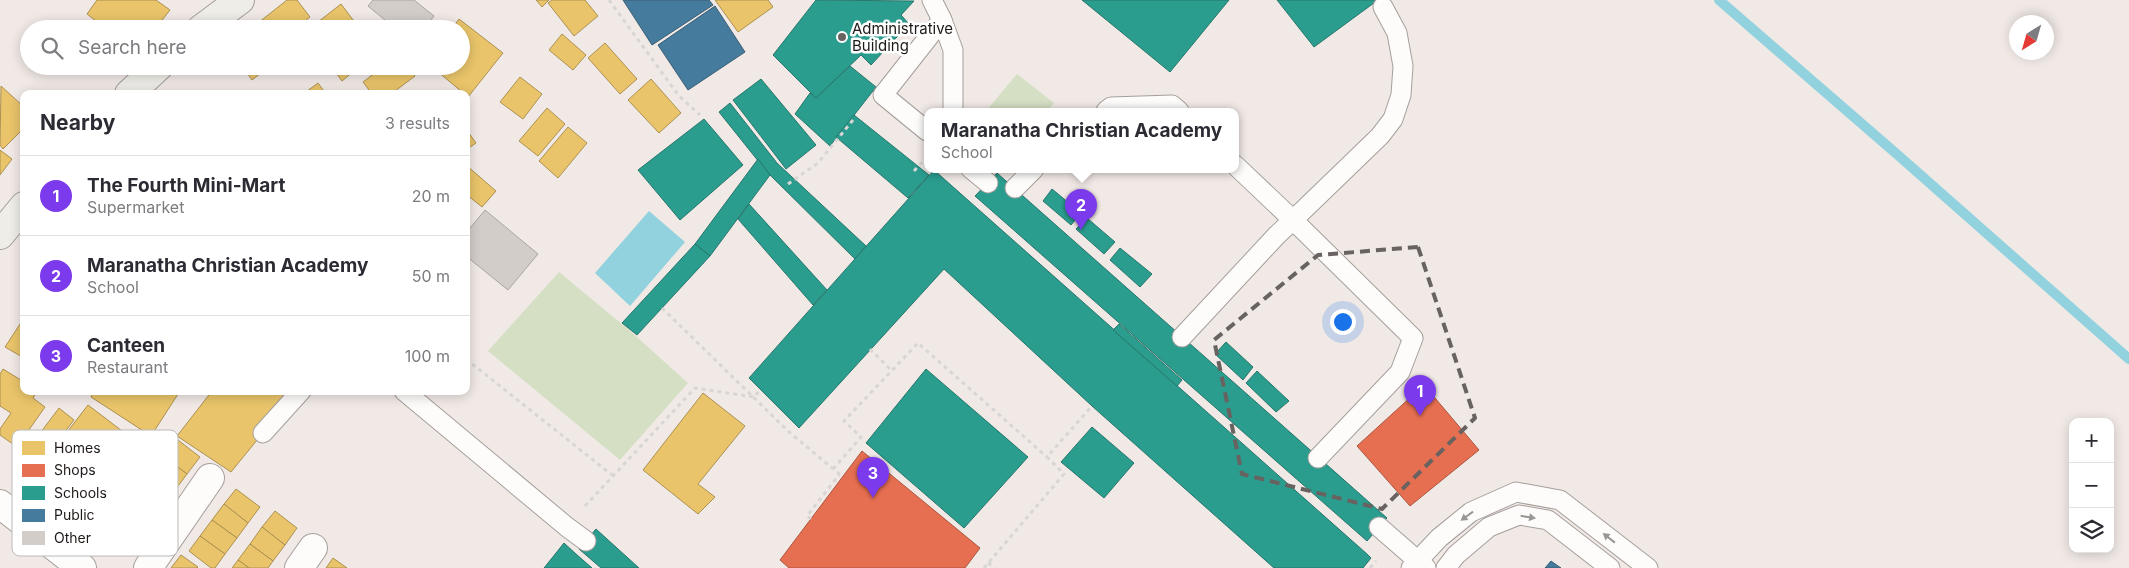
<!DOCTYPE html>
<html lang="en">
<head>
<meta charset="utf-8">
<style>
	:root { --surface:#fff; --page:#f2f2f3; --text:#2b2b33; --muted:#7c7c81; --line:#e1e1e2; --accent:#7c3aed }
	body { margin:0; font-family:Inter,sans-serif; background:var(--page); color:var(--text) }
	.controls { position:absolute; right:15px; bottom:15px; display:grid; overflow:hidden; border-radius:10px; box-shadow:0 2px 12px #0003 }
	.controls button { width:45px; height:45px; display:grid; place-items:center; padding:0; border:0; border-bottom:1px solid var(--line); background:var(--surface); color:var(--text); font:25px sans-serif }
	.compass { position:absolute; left:2009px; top:15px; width:45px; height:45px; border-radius:50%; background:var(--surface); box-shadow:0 2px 12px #0003; rotate:217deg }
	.you { position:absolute; left:1342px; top:321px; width:18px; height:18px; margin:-12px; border:4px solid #fff; border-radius:50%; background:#1a73e8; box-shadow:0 0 0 8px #1a73e833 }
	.badge { display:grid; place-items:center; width:32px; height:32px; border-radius:50%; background:var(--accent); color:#fff; font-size:16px; font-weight:700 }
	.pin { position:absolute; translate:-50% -41px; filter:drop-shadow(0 1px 2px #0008) }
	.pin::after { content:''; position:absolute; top:26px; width:18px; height:15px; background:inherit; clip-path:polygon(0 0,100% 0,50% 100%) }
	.popup { position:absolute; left:924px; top:108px; width:315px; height:65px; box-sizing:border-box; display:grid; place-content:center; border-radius:10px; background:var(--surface); filter:drop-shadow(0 1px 4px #0005); font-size:16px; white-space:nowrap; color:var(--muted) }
	.popup b { font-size:19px; color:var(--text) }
	.popup::after { content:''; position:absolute; left:50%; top:100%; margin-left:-10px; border:10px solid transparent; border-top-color:var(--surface) }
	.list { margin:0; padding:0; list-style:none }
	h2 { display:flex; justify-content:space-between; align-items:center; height:65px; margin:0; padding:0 20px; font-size:21px }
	h2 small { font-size:16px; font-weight:400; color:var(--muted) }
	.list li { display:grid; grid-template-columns:32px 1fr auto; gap:15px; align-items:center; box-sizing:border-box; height:80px; padding:0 20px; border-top:1px solid var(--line) }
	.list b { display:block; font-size:19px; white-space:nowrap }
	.list p { margin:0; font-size:16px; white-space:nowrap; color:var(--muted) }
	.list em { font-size:16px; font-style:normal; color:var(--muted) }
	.icon { flex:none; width:28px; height:28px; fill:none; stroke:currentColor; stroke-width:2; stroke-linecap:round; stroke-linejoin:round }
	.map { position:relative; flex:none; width:2129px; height:568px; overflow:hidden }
	.search { position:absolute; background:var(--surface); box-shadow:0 2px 12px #0003; left:20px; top:20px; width:450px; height:55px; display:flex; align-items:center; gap:12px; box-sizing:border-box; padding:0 18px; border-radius:28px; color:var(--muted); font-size:19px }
	.panel { position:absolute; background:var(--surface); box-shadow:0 2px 12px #0003; left:20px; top:90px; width:450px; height:305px; border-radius:10px }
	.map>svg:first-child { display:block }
	.green { fill:#d4dfc4 }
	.water { fill:#92d2de }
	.homes { fill:#e9c46a; stroke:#ac9151 }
	.shops { fill:#e76f51; stroke:#ab5640 }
	.schools { fill:#2a9d8f; stroke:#27766b }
	.public { fill:#457b9d; stroke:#3a5e75 }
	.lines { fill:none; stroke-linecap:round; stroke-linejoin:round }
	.stream { stroke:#92d2de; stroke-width:10 }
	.building { fill:#d3cdca; stroke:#aaa4a2 }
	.lane-casing { stroke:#a59f9c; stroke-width:21 }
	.street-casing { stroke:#a59f9c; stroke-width:30 }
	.secondary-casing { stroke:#a59f9c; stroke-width:30 }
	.path { stroke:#d8d6d5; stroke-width:3; stroke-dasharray:4 4; stroke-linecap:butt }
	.lane { stroke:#fdfcfb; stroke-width:19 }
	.street { stroke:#fdfcfb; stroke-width:28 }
	.secondary { stroke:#eeede8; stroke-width:28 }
	.oneway { fill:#999695 }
	.marked { fill:none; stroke:#686260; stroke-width:4; stroke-dasharray:10 6; stroke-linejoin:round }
	.poi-dot { fill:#686260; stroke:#fff; stroke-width:2 }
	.labels { text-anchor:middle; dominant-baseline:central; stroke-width:5; stroke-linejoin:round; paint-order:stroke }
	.poi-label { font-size:15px; fill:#1f1a18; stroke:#fff; text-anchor:start }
	.key { fill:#fff; stroke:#bcbaba; stroke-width:1 }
	.key-label { font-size:14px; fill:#1f1a18 }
</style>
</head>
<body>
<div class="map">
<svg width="2129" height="568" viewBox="0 0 2129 568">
	<rect width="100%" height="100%" fill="#f1e9e6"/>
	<!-- green -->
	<g class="green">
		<path d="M1017 74 1054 103 1047 111H986Z"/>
		<path d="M559 272 629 330 688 383 620 460 488 351Z"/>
	</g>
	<!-- water -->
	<path class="water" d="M649 211 685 242 630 306 595 273Z"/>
	<!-- homes -->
	<g class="homes">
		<path d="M97 0H156L170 10 155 29H106L87 14Z"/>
		<path d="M287 0H297L310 17 295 29H262L258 23Z"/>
		<path d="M536 0H549L542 7Z"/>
		<path d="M552 0H585L598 16 574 36 548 3Z"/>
		<path d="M715 0H768L773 7 738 32Z"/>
		<path d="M341 4 360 29H309Z"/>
		<path d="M459 19 503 53 468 97 431 66H461V29H452Z"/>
		<path d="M562 34 586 55 573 70 549 50Z"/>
		<path d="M605 43 637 79 620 94 588 58Z"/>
		<path d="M242 66H270L252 80Z"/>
		<path d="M331 66H360L342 81Z"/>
		<path d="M384 66H408L415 76 391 94H372L363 82Z"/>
		<path d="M520 77 542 94 523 119 500 102Z"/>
		<path d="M651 79 681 113 659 133 628 100Z"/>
		<path d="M318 83 326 94H303Z"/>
		<path d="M1 86 24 107V128L3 149 0 145Z"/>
		<path d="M547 108 565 124 538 156 519 141Z"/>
		<path d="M568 127 587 143 558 178 539 161Z"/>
		<path d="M466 129 476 143 466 150Z"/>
		<path d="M0 150 12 159 0 175Z"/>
		<path d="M466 165 496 191 482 207 466 194Z"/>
		<path d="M24 318V358L5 347Z"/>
		<path d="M3 369 24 382V391H37L33 398 45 407 17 447 0 435V429L11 413 0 406V374Z"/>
		<path d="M94 391H180L151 436 91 397Z"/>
		<path d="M212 391H297L231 472 177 436Z"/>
		<path d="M703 393 745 426 698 484 715 497 698 514 643 470Z"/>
		<path d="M88 405 151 453 110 506 47 458Z"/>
		<path d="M59 408 74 420 47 455 32 444Z"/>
		<path d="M174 437 200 457 187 474 161 454Z"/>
		<path d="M161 454 187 474 175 490 149 470Z"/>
		<path d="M149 470 175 490 163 505 137 486Z"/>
		<path d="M137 486 163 505 151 522 125 502Z"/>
		<path d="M236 489 260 507 248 523 224 504Z"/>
		<path d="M121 504 139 517 120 543 102 530Z"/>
		<path d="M224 504 248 523 237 538 212 520Z"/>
		<path d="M275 511 297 528 285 545 262 527Z"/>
		<path d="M139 517 156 530 137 556 120 543Z"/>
		<path d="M212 520 237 538 225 554 200 536Z"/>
		<path d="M262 527 285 545 273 561 250 544Z"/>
		<path d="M200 536 225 554 215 568H211L189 551Z"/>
		<path d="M250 544 273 561 268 568H249L238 560Z"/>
		<path d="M181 555 198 567 197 568H171Z"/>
		<path d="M333 558 347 568H326Z"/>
		<path d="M238 560 249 568H232Z"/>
	</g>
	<!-- shops -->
	<g class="shops">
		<path d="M1424 385 1479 450 1410 506 1357 446Z"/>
		<path d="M862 451 980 548 965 568H789L780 560Z"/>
	</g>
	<!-- schools -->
	<g class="schools">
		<path d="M816 0 914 1 901 15 909 24 871 65 861 55 816 98 773 55Z"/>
		<path d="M1082 0H1229L1170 72Z"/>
		<path d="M1277 0H1378L1314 47Z"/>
		<path d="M850 66 876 87 830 146 795 114 810 93 816 98Z"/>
		<path d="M761 79 816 145 786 169 733 100Z"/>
		<path d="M730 103 777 163 866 246 855 259 767 172 719 112Z"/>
		<path d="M854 115 929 175 908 198 836 137Z"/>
		<path d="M704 119 743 165 680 220 638 170Z"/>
		<path d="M758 159 770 175 710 256 695 244Z"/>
		<path d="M934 170 1367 554 1371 558 1363 568H1274L1092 406 944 269 799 428 749 378Z"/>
		<path d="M997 173 1387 518 1367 541 975 196Z"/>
		<path d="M1052 189 1081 213 1071 225 1043 201Z"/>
		<path d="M749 204 827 290 813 305 738 219Z"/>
		<path d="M1087 218 1115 242 1104 254 1076 229Z"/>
		<path d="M695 244 710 256 637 335 622 323Z"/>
		<path d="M1120 248 1152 274 1140 287 1110 260Z"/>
		<path d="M1119 324 1182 380 1177 386 1113 330Z"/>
		<path d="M1226 342 1253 367 1243 380 1215 354Z"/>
		<path d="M926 369 1028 457 964 528 866 443Z"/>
		<path d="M1257 371 1289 401 1276 412 1246 383Z"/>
		<path d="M1092 427 1134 463 1104 498 1061 462Z"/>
		<path d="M596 529 639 568H601L579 549Z"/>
		<path d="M564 543 576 554 592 568H544Z"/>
	</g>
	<!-- public -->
	<g class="public">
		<path d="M623 0H709L713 5 652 45Z"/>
		<path d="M715 6 745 52 688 90 658 45Z"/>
		<path d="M1551 561 1558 566 1561 568H1545Z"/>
	</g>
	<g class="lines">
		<!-- stream -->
		<path class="stream" d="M1719 0 1899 156 2129 359"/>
	</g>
	<!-- building -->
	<g class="building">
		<path d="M373 0H414L434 16 424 29H396L368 6Z"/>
		<path d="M485 210 538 254 508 290 466 256V233Z"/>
	</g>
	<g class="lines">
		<defs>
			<g id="lane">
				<path d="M932 0 942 20 953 50V111"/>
				<path d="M1106 111 1111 107 1172 105 1179 111"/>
				<path d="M927 131 883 95 942 20"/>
				<path d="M1235 165 1293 220 1380 136 1393 119 1401 95 1403 66 1397 33 1383 7"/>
				<path d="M971 169 988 183"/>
				<path d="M1015 188 1034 169"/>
				<path d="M1182 337 1277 235 1293 220 1413 338 1400 372 1318 458"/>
				<path d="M404 391 567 527 586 541"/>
				<path d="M263 433 301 391"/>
				<path d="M1379 527 1426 568"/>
				<path d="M1411 568 1439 538 1471 512 1516 492 1560 500 1648 568"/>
				<path d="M1446 568 1456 555 1489 527 1519 515 1548 520 1610 568"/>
			</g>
			<g id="street">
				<path d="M0 504 82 568"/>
				<path d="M148 568 210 478"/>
				<path d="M299 568 313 548"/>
			</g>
			<g id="secondary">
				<path d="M201 29 240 0"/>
				<path d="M129 94 159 66"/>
				<path d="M0 235 24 206"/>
			</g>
		</defs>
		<!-- lane casing -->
		<use href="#lane" class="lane-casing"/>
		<!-- street casing -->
		<use href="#street" class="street-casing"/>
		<!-- secondary casing -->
		<use href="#secondary" class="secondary-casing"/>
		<!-- path -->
		<g class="path">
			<path d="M609 0 679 96 700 115"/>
			<path d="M914 171 925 159"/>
			<path d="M788 184 818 163 853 120"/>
			<path d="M662 308 789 432 843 477"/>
			<path d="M870 349 892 371"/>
			<path d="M466 359 612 475"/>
			<path d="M833 469 861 437 844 421 918 343 1047 457"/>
			<path d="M585 506 695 388 754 397 760 390"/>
			<path d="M811 519 807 516 839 475"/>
			<path d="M988 563 995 568"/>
			<path d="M984 568 1064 474 1047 457 1092 406"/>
			<path d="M1370 568 1376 561"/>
		</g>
		<!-- lane -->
		<use href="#lane" class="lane"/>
		<!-- street -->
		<use href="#street" class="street"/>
		<!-- secondary -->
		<use href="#secondary" class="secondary"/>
	</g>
	<!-- one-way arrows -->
	<defs><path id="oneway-solid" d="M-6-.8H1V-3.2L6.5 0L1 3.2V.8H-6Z" transform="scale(1.25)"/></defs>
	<g class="oneway">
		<use href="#oneway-solid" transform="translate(1467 516) rotate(144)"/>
		<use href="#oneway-solid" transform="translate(1528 517) rotate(9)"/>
		<use href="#oneway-solid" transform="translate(1609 538) rotate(-142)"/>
	</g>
	<!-- marked area -->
	<path class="marked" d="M1418 247 1475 418 1382 509 1242 474 1214 340 1318 255Z"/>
	<!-- markers -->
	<circle class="poi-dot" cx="842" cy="37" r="5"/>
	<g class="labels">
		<!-- poi labels -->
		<g class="poi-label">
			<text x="852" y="28">Administrative<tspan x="852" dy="17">Building</tspan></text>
		</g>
	</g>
	<!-- legend -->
	<rect x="12" y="430" width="166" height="126" rx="8" class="key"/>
	<rect x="22" y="441" width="23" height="14" fill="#e9c46a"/>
	<rect x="22" y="464" width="23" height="13" fill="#e76f51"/>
	<rect x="22" y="486" width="23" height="14" fill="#2a9d8f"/>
	<rect x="22" y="509" width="23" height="13" fill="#457b9d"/>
	<rect x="22" y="531" width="23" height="14" fill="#d3cdca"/>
	<g class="key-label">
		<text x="54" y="453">Homes</text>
		<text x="54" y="475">Shops</text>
		<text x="54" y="498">Schools</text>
		<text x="54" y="520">Public</text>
		<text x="54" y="543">Other</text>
	</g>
</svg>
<div class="controls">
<button>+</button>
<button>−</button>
<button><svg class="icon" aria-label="layers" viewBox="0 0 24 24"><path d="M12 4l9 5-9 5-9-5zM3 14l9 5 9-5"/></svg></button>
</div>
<svg class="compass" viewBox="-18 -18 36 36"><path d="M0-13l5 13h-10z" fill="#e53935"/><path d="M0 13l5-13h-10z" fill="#7c7c81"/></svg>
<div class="you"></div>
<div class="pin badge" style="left:1420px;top:416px">1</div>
<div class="pin badge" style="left:1081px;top:230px">2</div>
<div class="popup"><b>Maranatha Christian Academy</b>School</div>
<div class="pin badge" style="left:873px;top:498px">3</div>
<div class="search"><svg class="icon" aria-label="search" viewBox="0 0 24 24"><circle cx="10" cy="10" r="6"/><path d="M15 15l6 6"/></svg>Search here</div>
<section class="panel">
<h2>Nearby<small>3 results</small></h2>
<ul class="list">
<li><span class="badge">1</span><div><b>The Fourth Mini-Mart</b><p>Supermarket</p></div><em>20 m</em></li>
<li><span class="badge">2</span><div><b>Maranatha Christian Academy</b><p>School</p></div><em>50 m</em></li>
<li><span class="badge">3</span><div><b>Canteen</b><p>Restaurant</p></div><em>100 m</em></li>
</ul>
</section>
</div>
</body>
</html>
